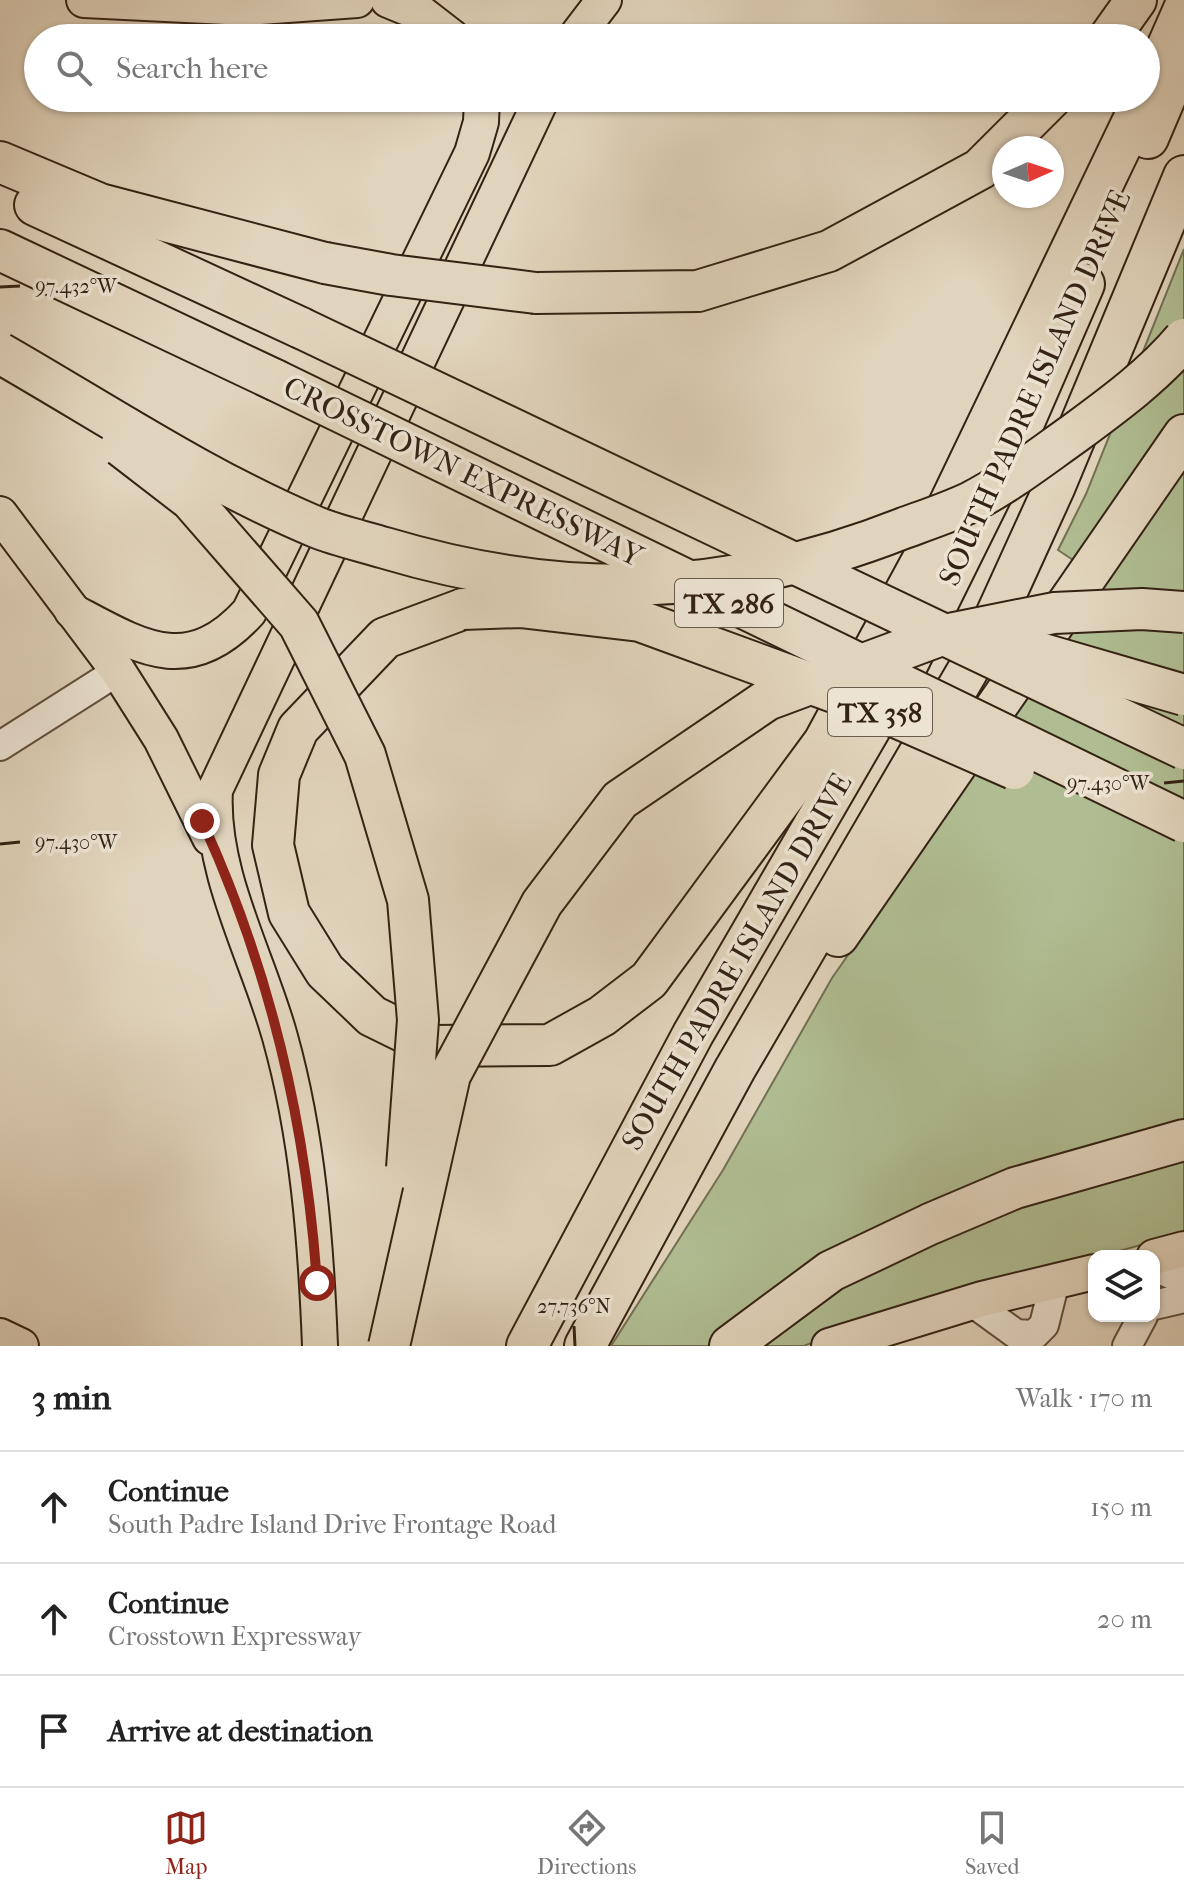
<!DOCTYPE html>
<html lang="en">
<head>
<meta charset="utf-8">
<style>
	:root { --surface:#fff; --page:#f2f2f2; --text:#222; --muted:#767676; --line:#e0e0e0; --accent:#8f2418 }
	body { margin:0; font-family:"IM FELL French Canon",serif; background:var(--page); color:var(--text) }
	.controls { position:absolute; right:24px; bottom:24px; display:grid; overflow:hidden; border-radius:16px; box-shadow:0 2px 6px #0004 }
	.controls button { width:72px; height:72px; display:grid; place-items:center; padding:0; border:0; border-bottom:2px solid var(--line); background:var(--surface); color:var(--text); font:40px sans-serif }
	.compass { position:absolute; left:992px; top:136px; width:72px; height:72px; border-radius:50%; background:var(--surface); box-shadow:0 2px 6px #0004; rotate:87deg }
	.stop { position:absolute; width:24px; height:24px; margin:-18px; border:6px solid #8f2418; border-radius:50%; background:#fff }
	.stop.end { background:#8f2418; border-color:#fff; box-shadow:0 2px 8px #0008 }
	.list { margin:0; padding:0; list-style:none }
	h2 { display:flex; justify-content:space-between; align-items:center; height:104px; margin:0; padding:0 32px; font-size:34px }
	h2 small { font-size:26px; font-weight:400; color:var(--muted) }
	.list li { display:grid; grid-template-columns:52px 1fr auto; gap:24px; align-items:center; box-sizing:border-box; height:112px; padding:0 32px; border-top:2px solid var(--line) }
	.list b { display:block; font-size:30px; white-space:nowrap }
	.list p { margin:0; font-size:26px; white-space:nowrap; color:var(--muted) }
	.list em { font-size:26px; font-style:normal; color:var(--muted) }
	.icon { flex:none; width:44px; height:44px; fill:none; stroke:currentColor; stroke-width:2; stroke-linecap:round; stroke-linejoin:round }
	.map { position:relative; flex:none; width:1184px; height:1346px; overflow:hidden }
	.search { position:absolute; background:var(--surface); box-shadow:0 2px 6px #0004; left:24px; right:24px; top:24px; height:88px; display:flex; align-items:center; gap:20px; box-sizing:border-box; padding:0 28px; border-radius:44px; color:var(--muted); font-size:30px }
	.sheet { height:440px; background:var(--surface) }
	nav { display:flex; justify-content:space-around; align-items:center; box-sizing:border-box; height:112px; border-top:2px solid var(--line); background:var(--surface); font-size:22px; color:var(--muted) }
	nav a { display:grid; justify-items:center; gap:4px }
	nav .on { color:var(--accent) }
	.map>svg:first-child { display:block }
	.grass { fill:#b0bd92; stroke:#727053; stroke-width:2 }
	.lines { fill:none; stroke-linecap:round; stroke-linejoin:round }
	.minor-casing { stroke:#5f4e3e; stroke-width:32 }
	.major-casing { stroke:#342214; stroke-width:38 }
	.highway-casing { stroke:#342214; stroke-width:44 }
	.minor { stroke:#ece3d3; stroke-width:28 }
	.major { stroke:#e1d4bc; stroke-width:34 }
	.highway { stroke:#e1d4bc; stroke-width:40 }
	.highway-bridge-casing { stroke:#342214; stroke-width:44; stroke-linecap:butt }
	.highway-bridge { stroke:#e1d4bc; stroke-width:40 }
	.route { stroke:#8f2418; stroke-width:10 }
	.ticks { fill:none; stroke:#342214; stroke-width:3 }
	.labels { text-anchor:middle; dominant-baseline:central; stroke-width:7; stroke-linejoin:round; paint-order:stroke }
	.shield { fill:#ece3d3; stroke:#6b5c4d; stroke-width:2 }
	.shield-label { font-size:28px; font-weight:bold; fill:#342214 }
	.street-label { font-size:30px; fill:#342214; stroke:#ece3d3 }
	.ticks-label { font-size:20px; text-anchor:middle; fill:#342214; stroke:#ece3d3; stroke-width:7; stroke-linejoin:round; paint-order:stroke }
</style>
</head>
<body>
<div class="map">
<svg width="1184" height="1346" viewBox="0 0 1184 1346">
	<rect width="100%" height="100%" fill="#e1d4bc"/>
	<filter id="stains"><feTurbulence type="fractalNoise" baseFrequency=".0025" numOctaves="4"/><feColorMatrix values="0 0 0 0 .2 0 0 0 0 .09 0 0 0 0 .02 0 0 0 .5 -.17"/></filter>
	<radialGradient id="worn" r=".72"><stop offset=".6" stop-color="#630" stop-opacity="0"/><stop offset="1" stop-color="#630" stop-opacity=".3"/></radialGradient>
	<!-- grass -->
	<path class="grass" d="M1184 249V1233L857 1324 804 1346H611L723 1170 832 978 952 806 1079 564 1058 550 1086 494Z"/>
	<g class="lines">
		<defs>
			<g id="minor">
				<path d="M0 746 118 671"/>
				<path d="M1154 1267 1184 1280"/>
				<path d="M972 1302 1016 1334 1034 1335 1044 1325 1055 1281"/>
				<path d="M1154 1305 1184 1298"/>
				<path d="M1127 1346 1143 1316"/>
			</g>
			<g id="major">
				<path d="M84 0 247 8 357 0"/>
				<path d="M388 0 422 14 453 38"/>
				<path d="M575 38 604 0"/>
				<path d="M0 514 118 671 161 739 210 838"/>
				<path d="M72 611C140 647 188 679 249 612L472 153 481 122 482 98"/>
				<path d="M1154 1257 1184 1249"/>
				<path d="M0 1336 21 1346"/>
				<path d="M320 1346C316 1243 308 1137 280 1037 258 957 210 874 215 790L542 98"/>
				<path d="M829 1346 982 1299 1094 1272"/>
			</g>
			<g id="highway">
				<path d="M1109 38 1136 0"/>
				<path d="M1155 75 1184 9"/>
				<path d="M1148 138 1184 53"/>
				<path d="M0 162 100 204 325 263"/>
				<path d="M35 205 301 328"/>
				<path d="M0 250 275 380"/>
				<path d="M536 293 698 291 829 251 980 169 1051 98"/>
				<path d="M463 609 385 638 298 729 279 775 273 845 289 913 325 971 372 1016 433 1046 550 1045 602 1016 649 980 824 742 922 561 1144 98"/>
				<path d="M838 936 1184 435"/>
				<path d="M527 1346 693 1034 907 665 1001 475 1084 284"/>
				<path d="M585 1346 735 1069 982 646 1054 488 1184 176"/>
				<path d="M730 1346 831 1271 930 1224 1015 1188 1184 1140"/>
			</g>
		</defs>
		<!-- minor casing -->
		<use href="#minor" class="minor-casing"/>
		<!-- major casing -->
		<use href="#major" class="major-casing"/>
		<!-- highway casing -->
		<use href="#highway" class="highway-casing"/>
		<!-- minor -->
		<use href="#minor" class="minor"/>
		<!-- major -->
		<use href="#major" class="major"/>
		<!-- highway -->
		<use href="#highway" class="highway"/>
		<defs>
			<g id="highway-bridge">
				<path d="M325 263 391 275 536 293"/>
				<path d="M301 328 1184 749"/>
				<path d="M0 353C103 412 206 481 316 527 338 536 362 541 385 548 566 602 727 598 904 528 926 520 950 512 971 502 1008 483 1041 457 1075 433 1113 405 1154 375 1184 339"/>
				<path d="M275 380 1184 822"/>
				<path d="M121 446 191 500 299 624 365 755 408 900 418 1020 407 1168"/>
				<path d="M463 609 520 607 640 621 864 703 1014 769"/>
				<path d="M1019 647 1184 695"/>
				<path d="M389 1346 450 1075 542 903 620 800 767 700 939 636 1054 613 1142 609 1184 612"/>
			</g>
		</defs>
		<!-- highway-bridge casing -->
		<use href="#highway-bridge" class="highway-bridge-casing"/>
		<!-- highway-bridge -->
		<use href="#highway-bridge" class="highway-bridge"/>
	</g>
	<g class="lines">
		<!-- route -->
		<path class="route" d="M202 821C269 967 306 1123 317 1283"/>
	</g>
	<!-- ticks -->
	<path class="ticks" d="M0 287 20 286M1164 783 1184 781M0 844 20 842M574 1326 575 1346"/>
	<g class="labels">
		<!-- shield labels -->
		<g class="shield">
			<rect x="675" y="579" width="108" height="48" rx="6"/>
			<rect x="828" y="688" width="104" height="48" rx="6"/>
		</g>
		<g class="shield-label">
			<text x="729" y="603">TX 286</text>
			<text x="880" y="712">TX 358</text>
		</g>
		<!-- street labels -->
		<g class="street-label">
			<text transform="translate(1035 388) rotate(-66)">SOUTH PADRE ISLAND DRIVE</text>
			<text transform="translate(463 472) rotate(26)">CROSSTOWN EXPRESSWAY</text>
			<text transform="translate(737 962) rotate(-60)">SOUTH PADRE ISLAND DRIVE</text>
		</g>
	</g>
	<g class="ticks-label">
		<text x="76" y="293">97.432°W</text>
		<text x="1108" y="790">97.430°W</text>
		<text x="76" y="849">97.430°W</text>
		<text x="574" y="1313">27.736°N</text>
	</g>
	<rect width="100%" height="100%" filter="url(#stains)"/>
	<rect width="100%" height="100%" fill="url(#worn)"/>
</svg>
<div class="controls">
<button><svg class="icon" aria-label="layers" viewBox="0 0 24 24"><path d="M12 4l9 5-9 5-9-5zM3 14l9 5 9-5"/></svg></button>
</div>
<svg class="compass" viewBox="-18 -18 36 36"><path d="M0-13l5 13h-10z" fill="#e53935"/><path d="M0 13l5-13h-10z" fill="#767676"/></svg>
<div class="stop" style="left:317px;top:1283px"></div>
<div class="stop end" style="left:202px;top:821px"></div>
<div class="search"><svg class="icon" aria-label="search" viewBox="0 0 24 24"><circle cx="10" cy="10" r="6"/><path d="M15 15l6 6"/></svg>Search here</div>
</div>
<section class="sheet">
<h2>3 min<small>Walk · 170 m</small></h2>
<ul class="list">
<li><svg class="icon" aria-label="ahead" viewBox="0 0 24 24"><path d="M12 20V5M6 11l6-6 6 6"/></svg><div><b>Continue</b><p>South Padre Island Drive Frontage Road</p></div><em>150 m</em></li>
<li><svg class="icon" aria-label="ahead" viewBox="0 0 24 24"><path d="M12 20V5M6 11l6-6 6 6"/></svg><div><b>Continue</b><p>Crosstown Expressway</p></div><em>20 m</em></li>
<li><svg class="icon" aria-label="arrive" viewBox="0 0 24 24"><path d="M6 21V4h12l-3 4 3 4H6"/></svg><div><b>Arrive at destination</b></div></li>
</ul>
</section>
<nav>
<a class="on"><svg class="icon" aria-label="map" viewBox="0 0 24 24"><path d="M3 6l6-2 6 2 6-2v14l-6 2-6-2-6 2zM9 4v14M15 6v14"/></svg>Map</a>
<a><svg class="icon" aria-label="directions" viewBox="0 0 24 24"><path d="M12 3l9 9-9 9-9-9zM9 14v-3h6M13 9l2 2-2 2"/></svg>Directions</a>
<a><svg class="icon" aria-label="saved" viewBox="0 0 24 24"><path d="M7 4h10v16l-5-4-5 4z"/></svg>Saved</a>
</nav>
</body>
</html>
